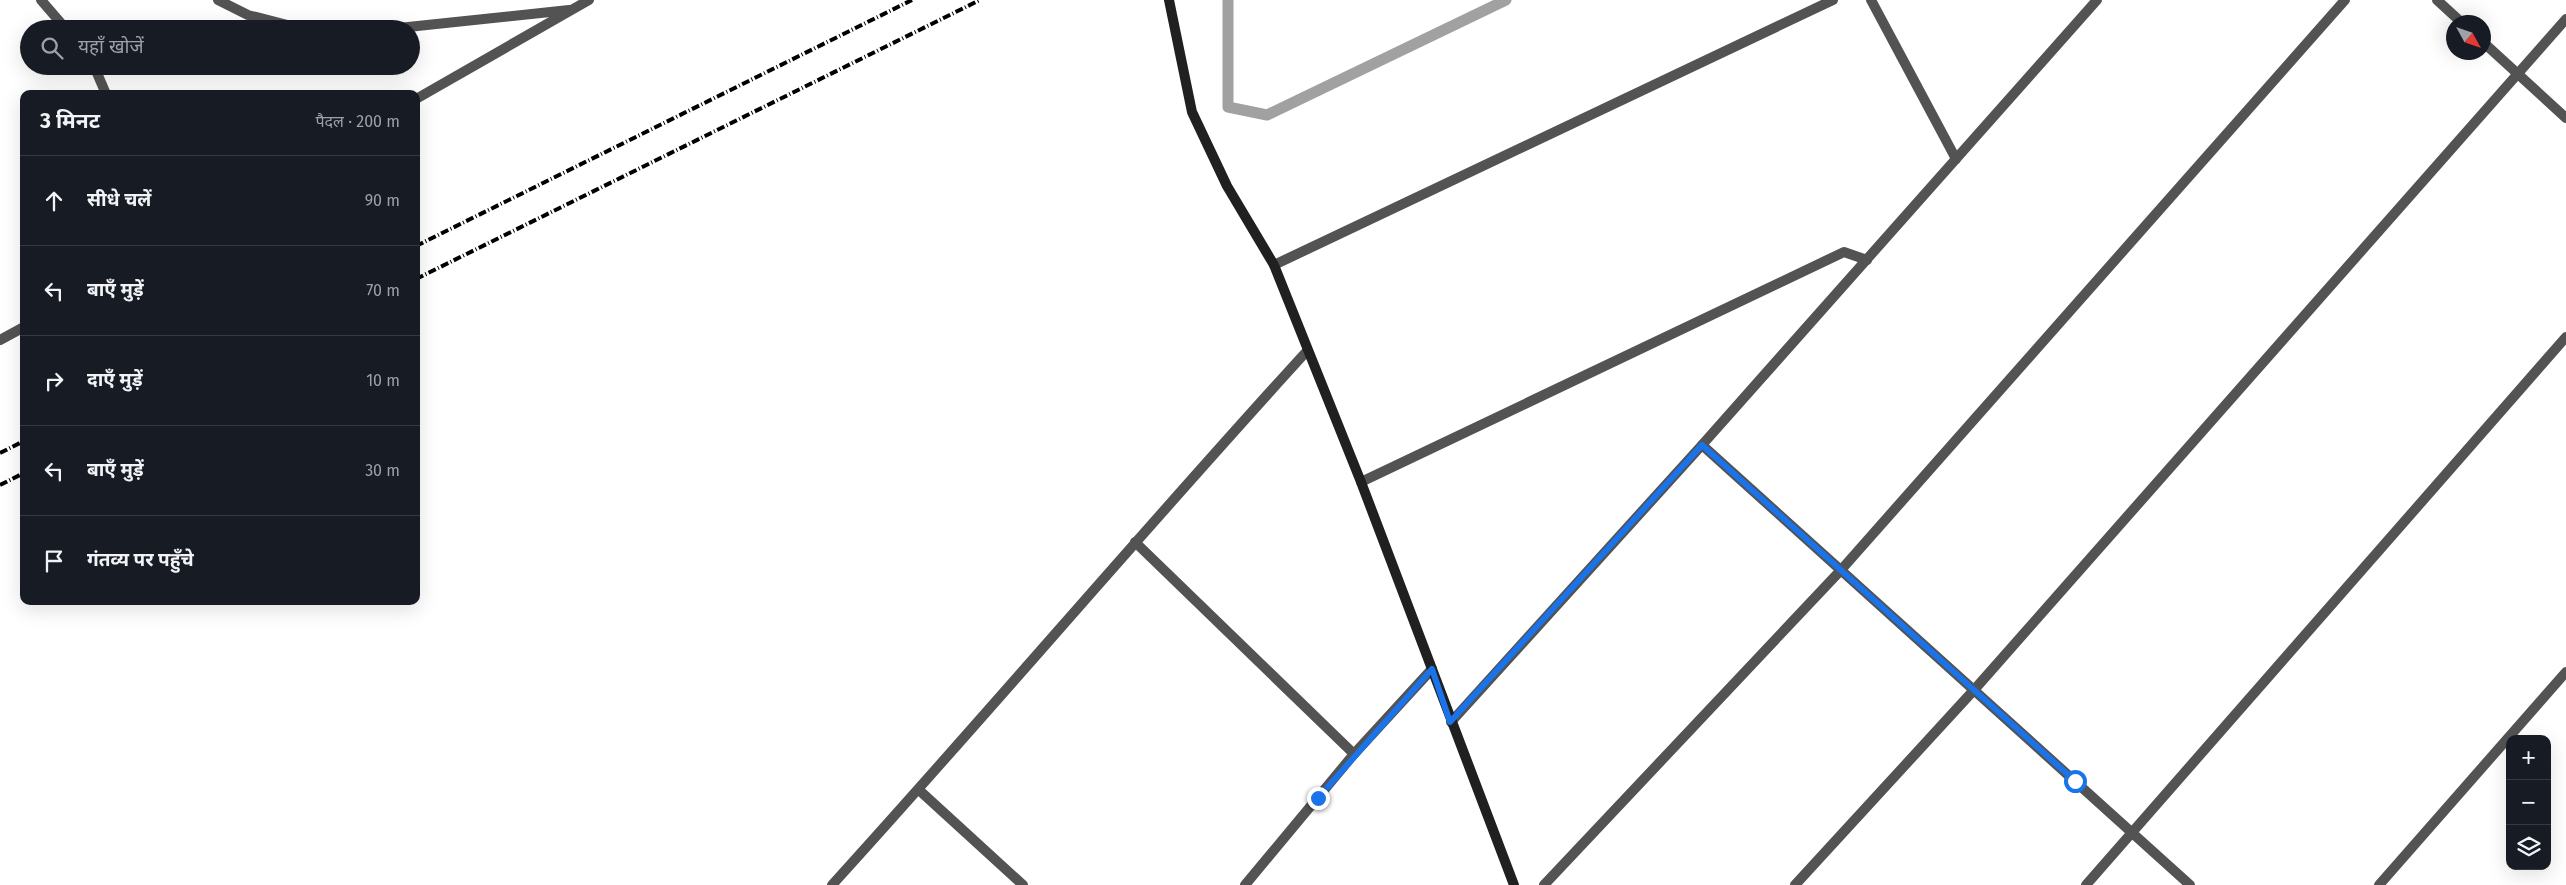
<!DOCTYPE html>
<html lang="hi">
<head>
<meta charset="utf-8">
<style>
	:root { --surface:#171b24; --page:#242831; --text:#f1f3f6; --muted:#9ea1a6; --line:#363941 }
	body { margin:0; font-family:"Fira Sans","Noto Sans Devanagari",sans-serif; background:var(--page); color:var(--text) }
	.controls { position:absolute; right:15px; bottom:15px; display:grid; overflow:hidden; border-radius:10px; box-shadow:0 5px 20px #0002 }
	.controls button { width:45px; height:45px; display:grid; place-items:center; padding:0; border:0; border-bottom:1px solid var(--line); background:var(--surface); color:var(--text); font:25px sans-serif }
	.compass { position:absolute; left:2446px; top:15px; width:45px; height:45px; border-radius:50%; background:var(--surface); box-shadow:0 5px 20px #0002; rotate:130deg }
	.stop { position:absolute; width:15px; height:15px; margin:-11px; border:4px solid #1a73e8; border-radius:50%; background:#fff }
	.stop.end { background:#1a73e8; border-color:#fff; box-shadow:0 1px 5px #0008 }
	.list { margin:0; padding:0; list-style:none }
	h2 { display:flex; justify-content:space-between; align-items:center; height:65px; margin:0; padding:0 20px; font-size:21px }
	h2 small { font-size:16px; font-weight:400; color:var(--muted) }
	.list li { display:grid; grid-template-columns:32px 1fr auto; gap:15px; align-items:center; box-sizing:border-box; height:90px; padding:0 20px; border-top:1px solid var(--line) }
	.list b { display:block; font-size:19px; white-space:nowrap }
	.list em { font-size:16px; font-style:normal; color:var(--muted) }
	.icon { flex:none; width:28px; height:28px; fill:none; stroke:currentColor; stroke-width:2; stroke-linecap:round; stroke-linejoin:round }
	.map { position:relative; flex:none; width:2566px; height:885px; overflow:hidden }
	.search { position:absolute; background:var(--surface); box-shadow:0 5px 20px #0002; left:20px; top:20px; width:400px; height:55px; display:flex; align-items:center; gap:12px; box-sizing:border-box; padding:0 18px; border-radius:28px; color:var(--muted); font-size:19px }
	.panel { position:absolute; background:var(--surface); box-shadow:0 5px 20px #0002; left:20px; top:90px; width:400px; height:515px; border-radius:10px }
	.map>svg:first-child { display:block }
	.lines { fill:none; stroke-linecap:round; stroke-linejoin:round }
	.stream { stroke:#a1a1a1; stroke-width:11 }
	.street { stroke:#535353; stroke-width:10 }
	.secondary { stroke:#202020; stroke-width:10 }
	.rail { stroke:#000; stroke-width:4; stroke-dasharray:8 2.5 1 2.5; stroke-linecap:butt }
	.route { stroke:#1a73e8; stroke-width:6 }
</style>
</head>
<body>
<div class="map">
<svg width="2566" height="885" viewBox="0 0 2566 885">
	<rect width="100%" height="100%" fill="#fff"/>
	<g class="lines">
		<!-- stream -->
		<path class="stream" d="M1228 0V107L1267 115 1506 0"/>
		<!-- street -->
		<g class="street">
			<path d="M41 0 66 29"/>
			<path d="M218 0 248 15 303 29"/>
			<path d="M1871 0 1956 159"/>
			<path d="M2437 0 2461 22"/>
			<path d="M389 29 569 10"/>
			<path d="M2484 43 2566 118"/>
			<path d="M94 66 106 94"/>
			<path d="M416 99 589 0"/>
			<path d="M1274 265 1833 0"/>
			<path d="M0 340 24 327"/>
			<path d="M1702 445 2190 885"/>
			<path d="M1361 482 1844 252 1867 260"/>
			<path d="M1135 542 1354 754"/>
			<path d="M1451 722 1702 445 2097 0"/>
			<path d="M919 790 1023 885"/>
			<path d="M832 885C992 709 1146 527 1307 351"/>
			<path d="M1245 885 1354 754 1432 669"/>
			<path d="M1544 885 1841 570 2345 0"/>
			<path d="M1795 885 1974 690 2566 19"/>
			<path d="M2086 885 2566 337"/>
			<path d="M2379 885 2566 672"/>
		</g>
		<!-- secondary -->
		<path class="secondary" d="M1169 0 1192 112 1227 186 1274 265 1361 482 1514 885"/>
		<!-- rail -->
		<g class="rail">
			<path d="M416 246 912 0"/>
			<path d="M416 279 980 0"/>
			<path d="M0 453 24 441"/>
			<path d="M0 485 24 473"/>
		</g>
	</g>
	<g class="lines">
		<!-- route -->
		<path class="route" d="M1318 798 1432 669 1450 722 1702 445 2075 781"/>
	</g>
</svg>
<div class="controls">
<button>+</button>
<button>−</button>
<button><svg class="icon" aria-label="layers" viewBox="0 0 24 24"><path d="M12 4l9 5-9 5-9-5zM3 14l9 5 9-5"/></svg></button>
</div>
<svg class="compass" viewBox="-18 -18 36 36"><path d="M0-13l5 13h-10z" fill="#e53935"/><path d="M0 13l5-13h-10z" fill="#9ea1a6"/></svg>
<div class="stop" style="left:2075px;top:781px"></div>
<div class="stop end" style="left:1318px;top:798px"></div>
<div class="search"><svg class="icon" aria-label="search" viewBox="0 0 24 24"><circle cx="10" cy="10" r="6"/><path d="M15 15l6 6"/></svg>यहाँ खोजें</div>
<section class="panel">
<h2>3 मिनट<small>पैदल · 200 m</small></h2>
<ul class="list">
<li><svg class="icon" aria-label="ahead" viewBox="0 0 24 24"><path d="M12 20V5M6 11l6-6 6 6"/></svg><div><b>सीधे चलें</b></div><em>90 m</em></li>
<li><svg class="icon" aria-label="left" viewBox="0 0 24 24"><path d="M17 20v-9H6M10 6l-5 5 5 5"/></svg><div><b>बाएँ मुड़ें</b></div><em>70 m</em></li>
<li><svg class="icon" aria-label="right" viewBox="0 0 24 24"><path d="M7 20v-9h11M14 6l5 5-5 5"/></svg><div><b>दाएँ मुड़ें</b></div><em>10 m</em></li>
<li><svg class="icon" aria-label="left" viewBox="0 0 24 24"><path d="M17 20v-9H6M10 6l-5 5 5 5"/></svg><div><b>बाएँ मुड़ें</b></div><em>30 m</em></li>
<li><svg class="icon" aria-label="arrive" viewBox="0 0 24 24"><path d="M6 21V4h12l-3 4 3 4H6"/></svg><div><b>गंतव्य पर पहुँचे</b></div></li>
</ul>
</section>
</div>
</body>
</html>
